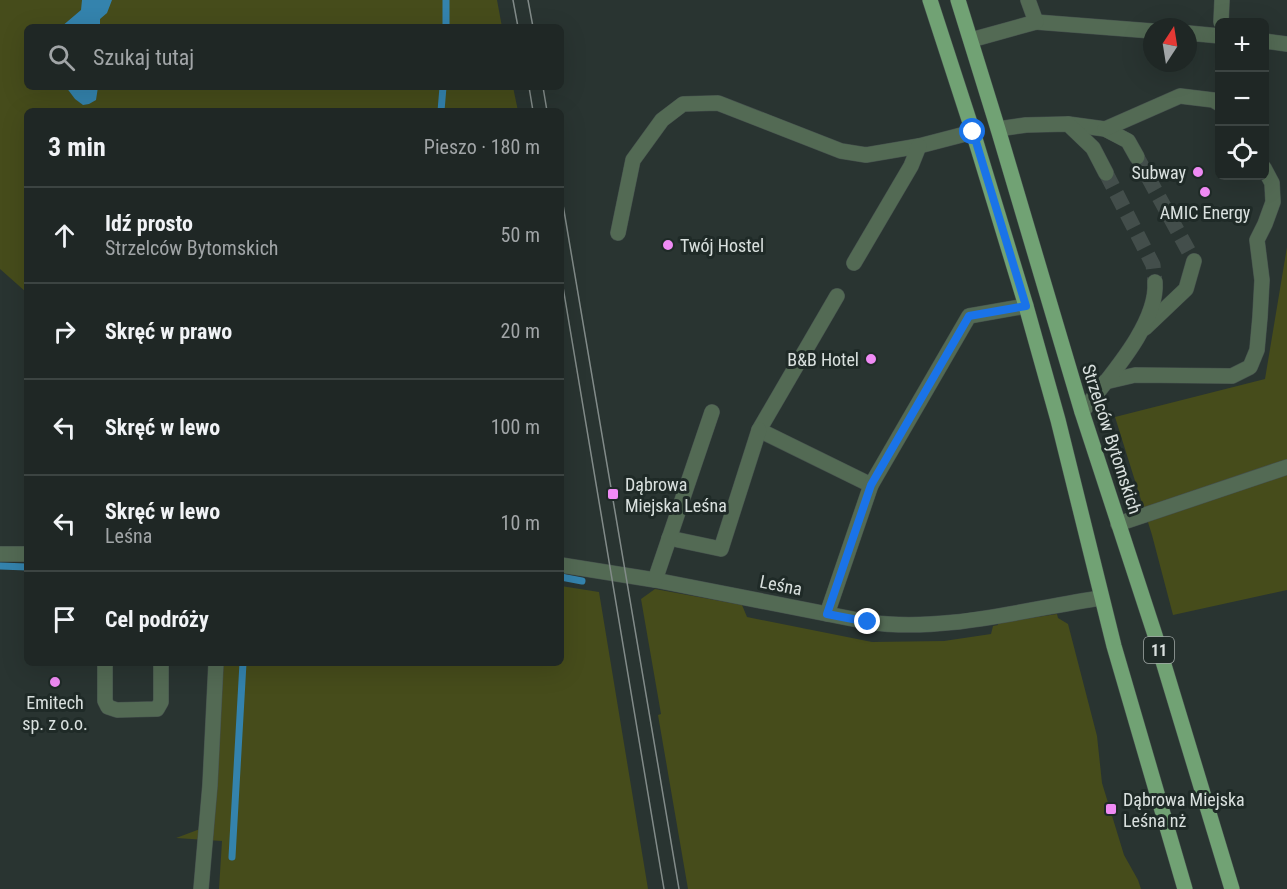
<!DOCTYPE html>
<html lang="pl">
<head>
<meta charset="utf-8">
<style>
	:root { --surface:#1f2725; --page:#2c3332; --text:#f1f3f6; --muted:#a1a5a7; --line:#3c4442 }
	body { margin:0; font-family:"Roboto Condensed",sans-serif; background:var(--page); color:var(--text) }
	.controls { position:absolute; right:18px; top:18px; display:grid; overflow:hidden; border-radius:9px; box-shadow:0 6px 24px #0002 }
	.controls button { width:54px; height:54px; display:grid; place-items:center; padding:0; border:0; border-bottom:2px solid var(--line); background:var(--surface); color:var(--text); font:30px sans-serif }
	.compass { position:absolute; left:1143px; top:18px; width:54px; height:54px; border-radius:50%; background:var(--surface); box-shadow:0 6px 24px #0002; rotate:12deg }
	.stop { position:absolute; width:18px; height:18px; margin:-14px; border:4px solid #1a73e8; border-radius:50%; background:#fff }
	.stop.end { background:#1a73e8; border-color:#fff; box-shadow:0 2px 6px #0008 }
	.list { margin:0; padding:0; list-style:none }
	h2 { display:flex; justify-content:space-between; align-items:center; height:78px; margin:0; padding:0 24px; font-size:26px }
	h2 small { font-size:20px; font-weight:400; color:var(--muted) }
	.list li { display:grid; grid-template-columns:39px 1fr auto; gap:18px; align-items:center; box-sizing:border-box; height:96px; padding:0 24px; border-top:2px solid var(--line) }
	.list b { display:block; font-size:22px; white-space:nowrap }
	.list p { margin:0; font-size:20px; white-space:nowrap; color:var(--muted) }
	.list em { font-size:20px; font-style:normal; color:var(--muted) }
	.icon { flex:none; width:33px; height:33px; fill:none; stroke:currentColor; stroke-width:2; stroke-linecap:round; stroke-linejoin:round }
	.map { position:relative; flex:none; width:1287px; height:889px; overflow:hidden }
	.search { position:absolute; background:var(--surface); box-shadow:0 6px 24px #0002; left:24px; top:24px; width:540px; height:66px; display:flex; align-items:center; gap:15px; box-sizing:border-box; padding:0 21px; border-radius:9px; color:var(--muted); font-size:22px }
	.panel { position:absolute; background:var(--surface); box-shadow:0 6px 24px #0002; left:24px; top:108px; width:540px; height:558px; border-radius:9px }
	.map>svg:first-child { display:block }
	.green { fill:#464c1b }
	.water { fill:#3483ad }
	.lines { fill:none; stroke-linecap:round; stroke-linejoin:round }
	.stream { stroke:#3483ad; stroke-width:7 }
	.minor-tunnel { stroke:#434e4b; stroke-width:15; stroke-dasharray:15 8; stroke-linecap:butt }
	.minor-casing { stroke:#45504d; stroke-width:16 }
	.major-casing { stroke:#45504d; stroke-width:16 }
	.minor { stroke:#536a54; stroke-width:15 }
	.major { stroke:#71a274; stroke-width:15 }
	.tram { stroke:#828b89; stroke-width:1.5 }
	.route { stroke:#1a73e8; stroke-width:8 }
	.poi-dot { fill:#f08bf5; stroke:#1f2a27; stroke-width:2 }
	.labels { text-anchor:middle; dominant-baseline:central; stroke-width:6; stroke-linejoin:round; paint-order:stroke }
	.shield { fill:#1f2a27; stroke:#a1a9a7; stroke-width:1.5 }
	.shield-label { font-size:16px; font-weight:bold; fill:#d9e0de }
	.poi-label { font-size:18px; fill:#d9e0de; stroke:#1f2a27; text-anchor:start }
	.street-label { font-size:18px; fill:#d9e0de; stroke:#1f2a27 }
</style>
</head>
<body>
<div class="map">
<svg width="1287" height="889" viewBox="0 0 1287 889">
	<rect width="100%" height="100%" fill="#293431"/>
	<!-- green -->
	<g class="green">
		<path d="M0 0H497L502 27H27V87H513L518 111H27L26 292 0 269Z"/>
		<path d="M1287 247V590L1173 615 1152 535 1115 417 1265 379Z"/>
		<path d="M561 586 599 592 648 889H219L222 841 176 838 200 829 210 663H561Z"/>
		<path d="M655 589 742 605 747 617 872 642 944 641 991 634 993 626 998 625V623L1057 614 1058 618 1068 624 1097 736 1102 783 1124 855 1138 880 1141 889H688L658 715 661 714 641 599Z"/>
	</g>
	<!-- water -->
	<g class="water">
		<path d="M82 0H112L107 13 100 19V27H61L81 10Z"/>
		<path d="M66 87H98L96 100 89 104 83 105 75 99Z"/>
	</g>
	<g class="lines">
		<!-- stream -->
		<g class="stream">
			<path d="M446 27V0"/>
			<path d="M441 111 443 87"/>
			<path d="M0 566 27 567"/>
			<path d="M561 577 582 581"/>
			<path d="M232 857 243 663"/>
		</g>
		<!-- minor-tunnel -->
		<g class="minor-tunnel">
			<path d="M1137 157 1194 261"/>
			<path d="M1106 173 1153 265 1155 282"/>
		</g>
		<defs>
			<g id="minor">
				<path d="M1036 22 1152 31"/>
				<path d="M1221 22 1222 0"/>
				<path d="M1188 33 1220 36"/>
				<path d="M971 40 1036 22 1028 0"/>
				<path d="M1264 41 1287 44"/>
				<path d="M1068 124 1105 129 1128 141 1137 157"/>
				<path d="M998 129 1026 125 1068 124 1093 148 1106 173"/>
				<path d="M1105 129 1180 96 1213 100 1220 104"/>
				<path d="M618 233 633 160 662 120 683 104 718 103 841 151 866 155 919 146 973 132"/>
				<path d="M854 263 911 166 919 146"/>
				<path d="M837 296 759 430 871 485"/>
				<path d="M1145 328 1186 289 1194 261"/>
				<path d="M1105 382 1135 375 1232 376 1250 367 1257 350 1260 317 1262 280 1257 240 1265 224 1273 202 1272 183 1264 168"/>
				<path d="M1082 412C1107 379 1158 325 1155 282"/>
				<path d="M1118 524 1287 467"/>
				<path d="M669 538 721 549 759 430"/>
				<path d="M0 554H27"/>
				<path d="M561 565 655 580 868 622C944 633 1025 609 1101 598"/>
				<path d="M655 580 712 412"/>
				<path d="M827 614 871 485 969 316 1026 306"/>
				<path d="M105 663V701L108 707 117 710 157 709 161 702V663"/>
				<path d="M201 889 210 785 216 663"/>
			</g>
			<g id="major">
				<path d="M930 0 973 132 1026 306 1058 420 1114 646 1185 889"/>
				<path d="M958 0 998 129 1082 412 1155 635 1232 889"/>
			</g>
		</defs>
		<!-- minor casing -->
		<use href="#minor" class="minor-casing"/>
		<!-- major casing -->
		<use href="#major" class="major-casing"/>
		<!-- minor -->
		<use href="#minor" class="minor"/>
		<!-- major -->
		<use href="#major" class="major"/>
		<!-- tram -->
		<g class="tram">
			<path d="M513 0 518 27"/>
			<path d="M528 0 533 27"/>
			<path d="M529 87 533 111"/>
			<path d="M543 87 547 111"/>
			<path d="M561 193 679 889"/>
			<path d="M561 275 664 889"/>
		</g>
	</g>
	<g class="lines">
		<!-- route -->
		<path class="route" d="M868 622 827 614 871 485 969 316 1026 306 973 132"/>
	</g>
	<!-- markers -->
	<g class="poi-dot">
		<circle cx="1198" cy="172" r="6"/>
		<circle cx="1205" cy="192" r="6"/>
		<circle cx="668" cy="245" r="6"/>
		<circle cx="871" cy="359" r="6"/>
		<rect x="607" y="488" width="12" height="12" rx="3"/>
		<circle cx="55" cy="682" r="6"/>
		<rect x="1105" y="803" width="12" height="12" rx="3"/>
	</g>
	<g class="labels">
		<!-- shield labels -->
		<rect class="shield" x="1144" y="637" width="30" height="26" rx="4.5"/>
		<g class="shield-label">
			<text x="1159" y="650">11</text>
		</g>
		<!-- poi labels -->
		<g class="poi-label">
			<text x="1186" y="172" text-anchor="end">Subway</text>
			<text x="1205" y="212" text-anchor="middle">AMIC Energy</text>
			<text x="680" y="245">Twój Hostel</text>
			<text x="859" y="359" text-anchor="end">B&amp;B Hotel</text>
			<text x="625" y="484">Dąbrowa<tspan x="625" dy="21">Miejska Leśna</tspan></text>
			<text x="55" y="702" text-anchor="middle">Emitech<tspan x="55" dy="21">sp. z o.o.</tspan></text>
			<text x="1123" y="799">Dąbrowa Miejska<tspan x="1123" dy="21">Leśna nż</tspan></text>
		</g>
		<!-- street labels -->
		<g class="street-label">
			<text transform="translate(1112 439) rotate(72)">Strzelców Bytomskich</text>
			<text transform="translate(781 585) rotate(11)">Leśna</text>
		</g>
	</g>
</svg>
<div class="controls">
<button>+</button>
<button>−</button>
<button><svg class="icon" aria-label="locate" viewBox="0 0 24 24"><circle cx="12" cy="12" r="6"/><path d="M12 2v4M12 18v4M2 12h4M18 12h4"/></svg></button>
</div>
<svg class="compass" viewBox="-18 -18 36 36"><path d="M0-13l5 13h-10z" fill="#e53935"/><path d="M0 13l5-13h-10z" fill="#a1a5a7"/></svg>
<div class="stop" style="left:973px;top:132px"></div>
<div class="stop end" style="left:868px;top:622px"></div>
<div class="search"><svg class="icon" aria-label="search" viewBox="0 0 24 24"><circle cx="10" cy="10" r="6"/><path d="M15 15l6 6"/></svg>Szukaj tutaj</div>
<section class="panel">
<h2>3 min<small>Pieszo · 180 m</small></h2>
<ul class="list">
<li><svg class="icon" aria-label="ahead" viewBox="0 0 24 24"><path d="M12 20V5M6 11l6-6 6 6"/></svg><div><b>Idź prosto</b><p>Strzelców Bytomskich</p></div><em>50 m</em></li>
<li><svg class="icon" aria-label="right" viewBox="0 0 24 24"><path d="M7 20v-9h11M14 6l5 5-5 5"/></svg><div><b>Skręć w prawo</b></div><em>20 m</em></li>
<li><svg class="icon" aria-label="left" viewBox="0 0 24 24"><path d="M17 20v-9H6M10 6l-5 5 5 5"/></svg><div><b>Skręć w lewo</b></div><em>100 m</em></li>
<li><svg class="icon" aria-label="left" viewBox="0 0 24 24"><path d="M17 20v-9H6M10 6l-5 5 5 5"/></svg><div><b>Skręć w lewo</b><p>Leśna</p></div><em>10 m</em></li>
<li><svg class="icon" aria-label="arrive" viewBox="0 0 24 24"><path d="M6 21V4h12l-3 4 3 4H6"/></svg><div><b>Cel podróży</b></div></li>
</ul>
</section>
</div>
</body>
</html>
